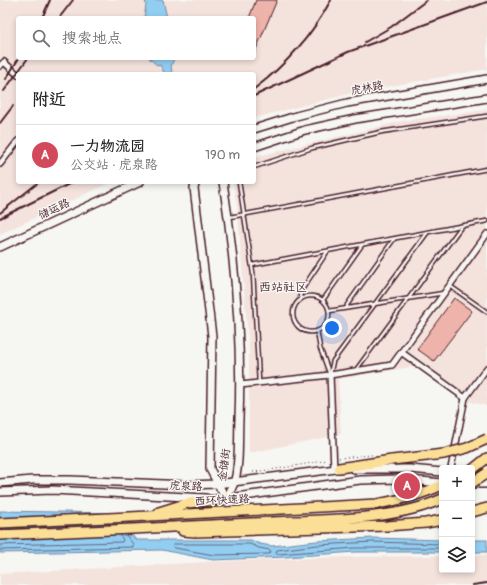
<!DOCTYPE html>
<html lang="zh">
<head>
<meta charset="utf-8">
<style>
	:root { --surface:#fff; --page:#f2f2f2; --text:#222; --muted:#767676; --line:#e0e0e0; --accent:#d1495b }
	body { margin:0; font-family:Pangolin,"LXGW WenKai TC",sans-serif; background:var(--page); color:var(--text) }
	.controls { position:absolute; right:12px; bottom:12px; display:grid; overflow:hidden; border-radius:4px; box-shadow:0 2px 6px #0003 }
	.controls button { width:36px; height:36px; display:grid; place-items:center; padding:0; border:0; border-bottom:1px solid var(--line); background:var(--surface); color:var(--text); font:20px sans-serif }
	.you { position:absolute; left:332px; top:328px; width:14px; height:14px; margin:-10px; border:3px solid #fff; border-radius:50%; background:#1a73e8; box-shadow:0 0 0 6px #1a73e833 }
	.badge { display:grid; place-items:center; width:26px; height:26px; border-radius:50%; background:var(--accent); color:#fff; font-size:13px; font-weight:700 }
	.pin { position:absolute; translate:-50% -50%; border:2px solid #fff; box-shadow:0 1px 4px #0006 }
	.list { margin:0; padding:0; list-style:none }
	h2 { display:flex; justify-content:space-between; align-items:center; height:52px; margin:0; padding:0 16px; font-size:17px }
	h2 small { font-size:13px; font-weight:400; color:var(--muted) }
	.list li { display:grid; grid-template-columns:26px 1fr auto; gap:12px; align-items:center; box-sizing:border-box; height:60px; padding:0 16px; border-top:1px solid var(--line) }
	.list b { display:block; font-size:15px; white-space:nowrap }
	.list p { margin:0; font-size:13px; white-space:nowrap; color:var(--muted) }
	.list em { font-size:13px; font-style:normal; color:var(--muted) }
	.icon { flex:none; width:22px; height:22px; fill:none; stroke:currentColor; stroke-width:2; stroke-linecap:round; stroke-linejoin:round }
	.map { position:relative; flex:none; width:487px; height:585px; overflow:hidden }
	.search { position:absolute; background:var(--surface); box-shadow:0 2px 6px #0003; left:16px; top:16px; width:240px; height:44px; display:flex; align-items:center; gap:10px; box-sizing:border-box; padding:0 14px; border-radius:4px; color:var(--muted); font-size:15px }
	.panel { position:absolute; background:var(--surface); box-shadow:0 2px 6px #0003; left:16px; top:72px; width:240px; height:112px; border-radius:4px }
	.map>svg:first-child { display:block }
	.built { fill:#f4e2dc; fill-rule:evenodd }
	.water { fill:#92cef2; stroke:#7588a2 }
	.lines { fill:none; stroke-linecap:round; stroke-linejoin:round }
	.shore { stroke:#67657b; stroke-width:1 }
	.building { fill:#eeb3aa; stroke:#4a1f2b }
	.lane-casing { stroke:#4a1f2b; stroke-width:5.5 }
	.street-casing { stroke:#4a1f2b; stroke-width:8 }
	.secondary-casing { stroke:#4a1f2b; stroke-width:10 }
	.highway-casing { stroke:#4a1f2b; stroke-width:12 }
	.path { stroke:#4a1f2b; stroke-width:1; stroke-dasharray:1 3; stroke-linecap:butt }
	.lane { stroke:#f6f6f2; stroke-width:2.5 }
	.street { stroke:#f6f6f2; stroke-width:5 }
	.secondary { stroke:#f6f6f2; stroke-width:7 }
	.highway { stroke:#fbdf96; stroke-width:9 }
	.rail { stroke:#4a1f2b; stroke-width:2 }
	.highway-bridge-casing { stroke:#4a1f2b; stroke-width:12; stroke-linecap:butt }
	.highway-bridge { stroke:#fbdf96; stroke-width:9 }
	.labels { text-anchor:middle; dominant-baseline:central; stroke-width:3; stroke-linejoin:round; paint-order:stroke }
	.street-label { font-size:11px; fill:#4a1f2b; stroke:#f6f6f2 }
	.neighbourhood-label { font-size:12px; fill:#4a1f2b; stroke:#f6f6f2 }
</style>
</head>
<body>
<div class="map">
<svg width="487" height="585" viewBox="0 0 487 585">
	<rect width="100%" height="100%" fill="#f6f6f2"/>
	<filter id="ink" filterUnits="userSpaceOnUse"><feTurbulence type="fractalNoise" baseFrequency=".025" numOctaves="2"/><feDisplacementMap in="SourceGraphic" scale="8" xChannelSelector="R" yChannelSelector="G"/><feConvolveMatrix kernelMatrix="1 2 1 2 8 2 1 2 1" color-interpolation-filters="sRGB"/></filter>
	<g filter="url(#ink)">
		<!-- built -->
		<g class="built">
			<path d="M0 0H487V69L356 92 254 118V74H18V182H111L0 234ZM18 18H254V58H18Z"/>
			<path d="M487 110V406L468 401 418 366 338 379 341 434 249 453V350L237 205 233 182H254V157L403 121Z"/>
			<path d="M472 555H487V585H0V574L208 562 347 557 442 556V570H472Z"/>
		</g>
		<!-- water -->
		<g class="water">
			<path d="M145 0H163L167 18H144L146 5Z"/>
			<path d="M149 58H174L171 67 172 72 170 74H165L160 65 158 66Z"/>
			<path d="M0 511 114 513 136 540H251L260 544 272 546 317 541 373 538 442 540V552H355L286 557 213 560 162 550 0 553Z"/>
			<rect x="472" y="540" width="15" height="12"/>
		</g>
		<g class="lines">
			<!-- shore -->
			<g class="shore">
				<path d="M175 544H250L259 548 270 550 271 552 269 554 214 555 175 548 173 546Z"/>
				<path d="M442 544 373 542 317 545 277 550 276 552 278 554 355 548H442"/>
				<path d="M0 545 122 542 123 540 120 535"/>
				<path d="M0 550 133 547V544L126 535"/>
			</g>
		</g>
		<!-- building -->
		<g class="building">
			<path d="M256 0H277L254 54V18H249Z"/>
			<path d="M454 298 472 311 434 361 417 349Z"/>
		</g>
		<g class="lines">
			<defs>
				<g id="lane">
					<path d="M254 167 312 148 381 132 487 116"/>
					<path d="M239 182 253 273 259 382"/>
					<path d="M230 217 487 169"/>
					<path d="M252 265 487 221"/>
					<path d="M450 286 487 312"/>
					<circle cx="311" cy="314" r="18"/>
					<path d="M301 299 300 295 303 288 327 252"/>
					<path d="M323 300 362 245"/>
					<path d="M347 308V305L394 239"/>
					<path d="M329 311 444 293"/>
					<path d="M317 331 320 348 330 375"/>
					<path d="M356 370 461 227"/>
					<path d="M330 375 333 361 427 233"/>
				</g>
				<g id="street">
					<path d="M0 66 4 62 18 75"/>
					<path d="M0 164 18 141"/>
					<path d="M401 352 465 398 487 368"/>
					<path d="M330 375 334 469"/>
					<path d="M240 385 330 375 392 365 487 234"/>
					<path d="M451 468 465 398"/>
				</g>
				<g id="secondary">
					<path d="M254 129 296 116 347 103 487 79"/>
					<path d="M254 147 305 130 355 119 487 98"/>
					<path d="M196 182 194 188 212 336 210 469 226 499"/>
					<path d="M223 182C235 260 242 340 239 419 238 437 240 467 234 483 232 488 229 494 226 499"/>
					<path d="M0 247 140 182"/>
					<path d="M354 469H410L442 472"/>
					<path d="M0 483 32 480H70L187 485 217 484 344 468"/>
					<path d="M472 484H487"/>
					<path d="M0 492 52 490 206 498"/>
					<path d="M222 499 360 480 399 479 442 483"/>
				</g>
				<g id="highway">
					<path d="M339 468 392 460"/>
					<path d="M472 470 487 458"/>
					<path d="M159 512 188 503 226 499"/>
					<path d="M472 512 487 508"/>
					<path d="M0 523 130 517 377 504C400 500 421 495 442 485"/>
					<path d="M183 531 195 532 387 526 426 523 442 520"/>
					<path d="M0 535C91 531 181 527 272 522 325 519 394 521 442 499"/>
				</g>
			</defs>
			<!-- lane casing -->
			<use href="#lane" class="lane-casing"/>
			<!-- street casing -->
			<use href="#street" class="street-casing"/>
			<!-- secondary casing -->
			<use href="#secondary" class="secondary-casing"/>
			<!-- highway casing -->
			<use href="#highway" class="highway-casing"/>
			<!-- path -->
			<g class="path">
				<path d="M339 458 372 455"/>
				<path d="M253 472 283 468 328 460"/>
			</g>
			<!-- lane -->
			<use href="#lane" class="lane"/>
			<!-- street -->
			<use href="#street" class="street"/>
			<!-- secondary -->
			<use href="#secondary" class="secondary"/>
			<!-- highway -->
			<use href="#highway" class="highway"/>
			<!-- rail -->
			<g class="rail">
				<path d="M42 18 50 0"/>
				<path d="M59 18 73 0"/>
				<path d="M365 42 391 27 427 0"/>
				<path d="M6 79 19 58"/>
				<path d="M254 89C286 65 312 35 331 0"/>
				<path d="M4 91 28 58"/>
				<path d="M254 96 348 52 487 2"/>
				<path d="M0 123 13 106"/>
				<path d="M0 213 39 182"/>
				<path d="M0 218 73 182"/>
				<path d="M473 585 487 583"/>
			</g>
			<defs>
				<g id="highway-bridge">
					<path d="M392 460 444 454 467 448 487 439"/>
					<path d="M472 483 487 473"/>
				</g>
			</defs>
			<!-- highway-bridge casing -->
			<use href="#highway-bridge" class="highway-bridge-casing"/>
			<!-- highway-bridge -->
			<use href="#highway-bridge" class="highway-bridge"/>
		</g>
	</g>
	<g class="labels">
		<!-- street labels -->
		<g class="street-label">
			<text transform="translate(367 88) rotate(-11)">虎林路</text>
			<text transform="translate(54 209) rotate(-25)">储运路</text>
			<text transform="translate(224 465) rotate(-82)">金储街</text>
			<text transform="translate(186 486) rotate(3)">虎泉路</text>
			<text transform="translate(222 500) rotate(-3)">西环快速路</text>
		</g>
		<!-- neighbourhood labels -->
		<g class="neighbourhood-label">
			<text x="283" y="287">西站社区</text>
		</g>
	</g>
</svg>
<div class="controls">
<button>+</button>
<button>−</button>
<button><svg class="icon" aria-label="layers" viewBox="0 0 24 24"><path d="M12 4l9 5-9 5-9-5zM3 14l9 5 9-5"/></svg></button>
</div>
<div class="you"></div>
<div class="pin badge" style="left:407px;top:486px">A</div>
<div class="search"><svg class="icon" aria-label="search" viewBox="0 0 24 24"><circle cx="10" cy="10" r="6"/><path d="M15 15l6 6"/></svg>搜索地点</div>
<section class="panel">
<h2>附近<small></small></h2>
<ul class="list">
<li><span class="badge">A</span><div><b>一力物流园</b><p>公交站 · 虎泉路</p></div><em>190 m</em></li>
</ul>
</section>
</div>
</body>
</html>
